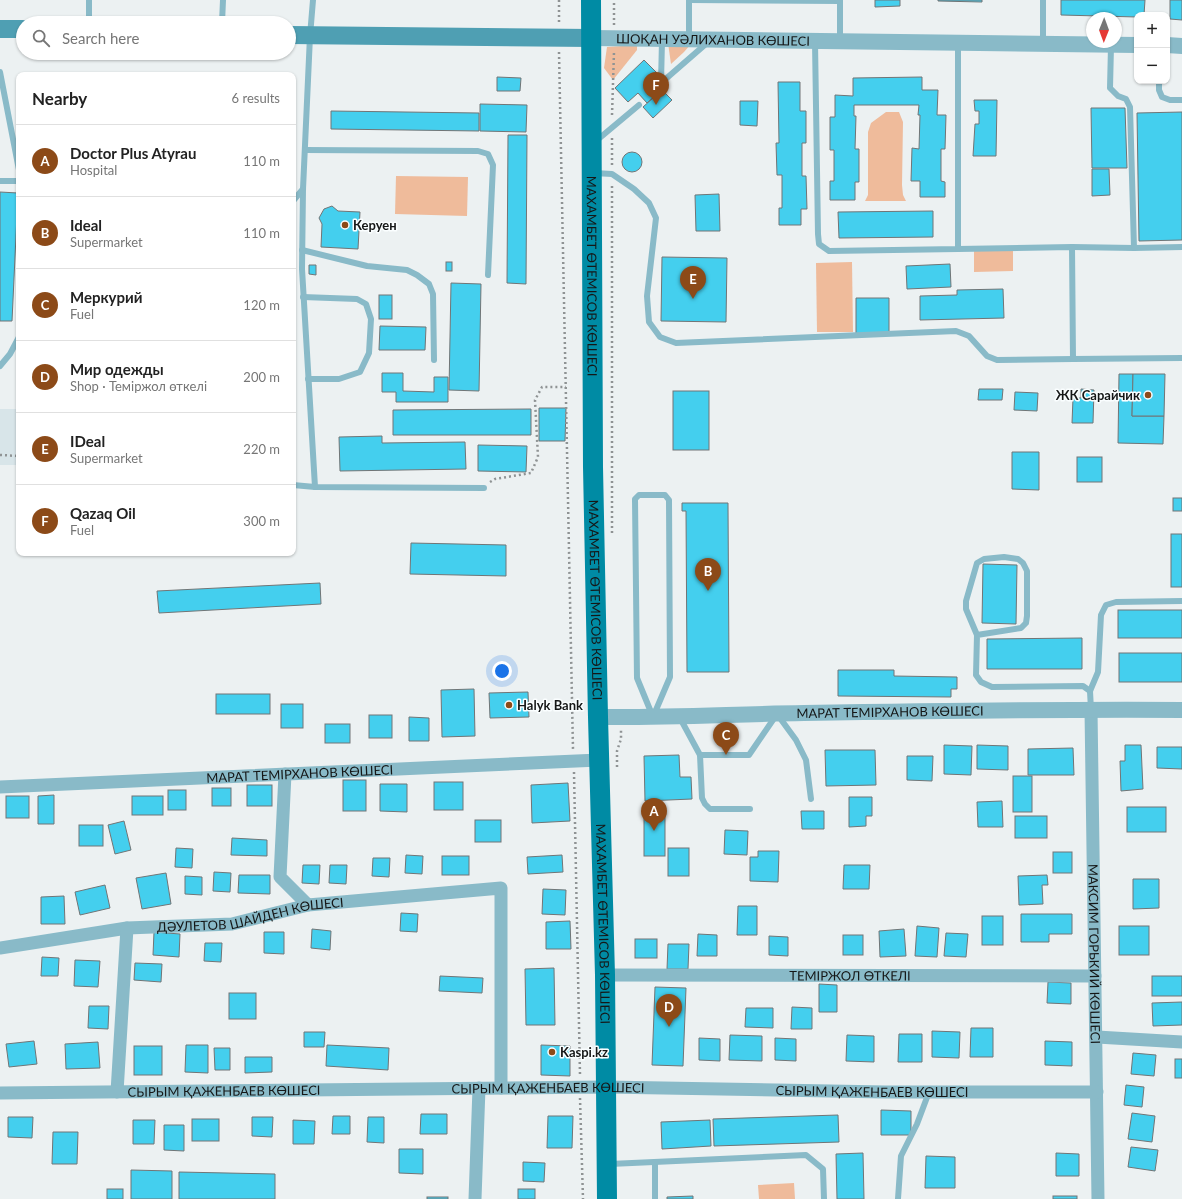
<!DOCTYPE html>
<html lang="en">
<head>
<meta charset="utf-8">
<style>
	:root { --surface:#fff; --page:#f6f6f6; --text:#222; --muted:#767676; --line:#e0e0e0; --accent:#8c4a18 }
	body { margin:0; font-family:Lato,sans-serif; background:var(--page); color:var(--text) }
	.controls { position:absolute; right:12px; top:12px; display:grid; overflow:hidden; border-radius:8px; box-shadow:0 1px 3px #0004 }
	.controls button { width:36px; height:36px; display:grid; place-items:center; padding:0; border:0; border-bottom:1px solid var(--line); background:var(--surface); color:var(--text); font:20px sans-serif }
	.compass { position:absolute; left:1086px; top:12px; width:36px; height:36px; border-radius:50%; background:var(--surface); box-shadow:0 1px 3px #0004; rotate:181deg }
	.you { position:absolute; left:502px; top:671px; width:14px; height:14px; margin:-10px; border:3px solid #fff; border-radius:50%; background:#1a73e8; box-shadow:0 0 0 6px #1a73e833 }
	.badge { display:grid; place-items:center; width:26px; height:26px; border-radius:50%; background:var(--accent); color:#fff; font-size:13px; font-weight:700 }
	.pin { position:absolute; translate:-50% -33px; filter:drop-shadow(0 1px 2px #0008) }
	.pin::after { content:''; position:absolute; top:21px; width:14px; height:12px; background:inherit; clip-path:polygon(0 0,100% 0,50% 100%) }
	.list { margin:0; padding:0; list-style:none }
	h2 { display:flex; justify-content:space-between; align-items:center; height:52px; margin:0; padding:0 16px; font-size:17px }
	h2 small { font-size:13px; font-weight:400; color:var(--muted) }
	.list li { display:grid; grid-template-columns:26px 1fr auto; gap:12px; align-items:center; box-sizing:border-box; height:72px; padding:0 16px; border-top:1px solid var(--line) }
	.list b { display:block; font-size:15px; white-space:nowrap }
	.list p { margin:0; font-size:13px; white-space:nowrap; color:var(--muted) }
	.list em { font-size:13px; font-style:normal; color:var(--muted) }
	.icon { flex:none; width:22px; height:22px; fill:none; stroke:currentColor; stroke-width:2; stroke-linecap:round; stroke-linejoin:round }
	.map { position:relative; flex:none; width:1182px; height:1199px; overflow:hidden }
	.search { position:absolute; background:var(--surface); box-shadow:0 1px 3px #0004; left:16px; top:16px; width:280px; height:44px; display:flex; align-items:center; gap:10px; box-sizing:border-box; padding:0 14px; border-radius:22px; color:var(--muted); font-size:15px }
	.panel { position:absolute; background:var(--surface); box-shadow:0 1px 3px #0004; left:16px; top:72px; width:280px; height:484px; border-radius:8px }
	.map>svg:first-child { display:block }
	.built { fill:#d8e5e9 }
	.green { fill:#efbb9b }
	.building { fill:#44cfee; stroke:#717576 }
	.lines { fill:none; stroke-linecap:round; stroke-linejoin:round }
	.path { stroke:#8f9394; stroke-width:2.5; stroke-dasharray:2 3; stroke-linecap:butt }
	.service { stroke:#89bac8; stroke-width:6 }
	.minor { stroke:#89bac8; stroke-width:13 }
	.tertiary { stroke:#89bac8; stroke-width:16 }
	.secondary { stroke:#4f9fb3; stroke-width:18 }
	.primary { stroke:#008ba4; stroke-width:20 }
	.poi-dot { fill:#8c4a18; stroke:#fafeff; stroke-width:1.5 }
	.labels { text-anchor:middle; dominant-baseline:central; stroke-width:3; stroke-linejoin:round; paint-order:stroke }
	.street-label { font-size:13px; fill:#151717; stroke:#fafeff }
	.poi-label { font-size:13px; font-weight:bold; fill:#151717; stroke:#fafeff; text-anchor:start }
</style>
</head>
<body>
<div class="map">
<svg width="1182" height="1199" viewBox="0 0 1182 1199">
	<rect width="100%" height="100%" fill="#ecf1f2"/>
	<!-- built -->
	<rect class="built" x="0" y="409" width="19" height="56"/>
	<!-- green -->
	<g class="green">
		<path d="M668 43 691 44 684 52 671 64Z"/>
		<path d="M637 45V50L613 80 604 68 607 47Z"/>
		<path d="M886 112H899L903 122 902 185 903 195 906 201H865L868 195V132L871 123Z"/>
		<path d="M396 176 468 177 467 216 395 214Z"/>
		<path d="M1013 249V271L974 272V251Z"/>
		<path d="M852 262 853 332H817L816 263Z"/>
		<path d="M794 1183 795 1199H759L758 1185Z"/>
	</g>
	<!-- building -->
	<g class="building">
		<path d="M875 0H900V6L875 7Z"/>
		<path d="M938 0H982V2L938 1Z"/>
		<path d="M1061 0H1145L1144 15H1137V17L1061 15Z"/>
		<path d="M1170 0H1182V20L1170 19Z"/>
		<path d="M644 60 658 74 649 82 659 92 647 103 638 93 628 102 615 88Z"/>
		<path d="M497 77 521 78 520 91H497Z"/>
		<path d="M922 77V90H938L937 115H946L945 149H941V181L945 182V197H920V181H911L912 148 919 149 920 115H918L919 105H854V116H856L855 149H859V182H855V200H830V181H834V150H830V117H835V95L853 96V78Z"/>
		<path d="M778 82H800V111H806V143H802V176H806L807 209H801V225H779V208H782V175H777L776 143H779Z"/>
		<path d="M662 90 672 100 653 118 643 107Z"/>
		<path d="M974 100H997L996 156H973L975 124H979V111H975Z"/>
		<path d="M740 101H758L757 126 740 125Z"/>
		<path d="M480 104 527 105 526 132 480 131Z"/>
		<path d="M1091 108H1125L1127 168H1092Z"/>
		<path d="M331 111 479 113V131L331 129Z"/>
		<path d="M1182 112V240L1139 241 1137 113Z"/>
		<path d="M508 135H527L526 284 507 283Z"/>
		<circle cx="632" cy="162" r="10"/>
		<path d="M1092 169H1109L1110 195 1092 196Z"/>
		<path d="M0 192 18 193 12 321H0Z"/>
		<path d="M719 194 720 231H696L695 195Z"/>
		<path d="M332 206 338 211 360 212 358 249 321 247 322 224 319 218 324 209Z"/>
		<path d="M933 211V237L839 238 838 212Z"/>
		<path d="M662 257 727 258 726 322 661 321Z"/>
		<rect x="446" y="262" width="6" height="9"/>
		<path d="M950 264 951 287 907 289 906 266Z"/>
		<path d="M309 265H316V275L309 274Z"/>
		<path d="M451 283 481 284 479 391 449 390Z"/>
		<path d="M1003 289 1004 318 920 320V296L957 295V290Z"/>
		<rect x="379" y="295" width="13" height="24"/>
		<path d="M856 298H889V333L856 334Z"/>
		<path d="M380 326 426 327 425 350H379Z"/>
		<path d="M382 373H403V391L434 392V377H448V402H396V392H382Z"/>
		<path d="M1119 374H1133L1132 416H1164L1163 444 1118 443Z"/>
		<path d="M1133 374H1165L1164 416H1132Z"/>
		<path d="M979 389H1003L1002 400H978Z"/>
		<path d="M1081 389 1094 390 1093 423H1072L1073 398H1081Z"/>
		<rect x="673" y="391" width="36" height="59"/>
		<path d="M1015 392 1038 393 1037 411 1014 410Z"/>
		<path d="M539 408H566L565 441H539Z"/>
		<path d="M531 409V435H393V410Z"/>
		<path d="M382 436V443L465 442 466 469 340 471 339 437Z"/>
		<path d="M478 445 527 446 526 472 478 471Z"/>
		<path d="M1012 452H1039V490L1012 489Z"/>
		<rect x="1077" y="457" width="25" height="25"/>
		<rect x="1173" y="498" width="9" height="13"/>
		<path d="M682 503H728L729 672H687L686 511H682Z"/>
		<rect x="1171" y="534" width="11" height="53"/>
		<path d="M411 543 506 545V576L410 574Z"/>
		<path d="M983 564 1017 565 1016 624 982 623Z"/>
		<path d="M320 583 321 604 159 613 157 591Z"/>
		<rect x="1118" y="610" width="64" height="28"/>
		<path d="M1082 638V669H987V639Z"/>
		<rect x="1119" y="653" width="63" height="29"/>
		<path d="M838 670H894V676L957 677V689H951V697L838 696Z"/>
		<path d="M474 689 475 736 442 737 441 690Z"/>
		<path d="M528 692 529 717 490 718 489 693Z"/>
		<rect x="216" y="694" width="54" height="20"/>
		<rect x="281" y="704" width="22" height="24"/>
		<rect x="369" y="715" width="23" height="23"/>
		<path d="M409 717 429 718V741H409Z"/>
		<rect x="325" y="724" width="25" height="19"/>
		<path d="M944 745 972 746 971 775 944 774Z"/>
		<path d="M977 745 1008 746V770L977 769Z"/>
		<path d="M1125 745H1141L1143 789 1121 791 1120 761H1125Z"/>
		<path d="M1157 747H1182V769L1157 768Z"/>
		<path d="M1073 748 1074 775H1028V749Z"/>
		<path d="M825 750H875L876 785 826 786Z"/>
		<path d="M679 755 680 777H691L692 799 645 801 644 756Z"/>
		<path d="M907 756H933L932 781 907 780Z"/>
		<rect x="1013" y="776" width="19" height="36"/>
		<rect x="343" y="780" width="23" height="31"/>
		<rect x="434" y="782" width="29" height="28"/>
		<path d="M568 783 570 821 532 823 531 785Z"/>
		<path d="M380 784H407V812L380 811Z"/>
		<rect x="247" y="785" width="25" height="21"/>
		<rect x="212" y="788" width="19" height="18"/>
		<rect x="168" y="790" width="18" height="20"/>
		<path d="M54 795V824H38V796Z"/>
		<rect x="6" y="796" width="23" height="22"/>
		<rect x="132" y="796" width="31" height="19"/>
		<path d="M849 797H872V816H866V826L849 827Z"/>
		<path d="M1002 801 1003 827H978L977 802Z"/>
		<rect x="644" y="806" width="21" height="50"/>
		<rect x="1127" y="807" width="39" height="25"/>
		<path d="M801 811H824V829H802Z"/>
		<rect x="1015" y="816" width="32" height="22"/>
		<rect x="475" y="820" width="26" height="22"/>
		<path d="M124 821 131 850 115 854 108 825Z"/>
		<rect x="79" y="825" width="24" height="21"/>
		<path d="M725 830 748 831 747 855 724 854Z"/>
		<path d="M232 838 267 840V856L231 855Z"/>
		<path d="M176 848 193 849 192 868 175 867Z"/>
		<rect x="668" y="848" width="21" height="28"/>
		<path d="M758 851H779L778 882 750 881V857H758Z"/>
		<rect x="1053" y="852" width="19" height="21"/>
		<path d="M406 855 423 856 422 874 405 873Z"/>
		<path d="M562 855 563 872 528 874 527 857Z"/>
		<rect x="442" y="856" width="27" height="19"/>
		<path d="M373 858H390L389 877 372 876Z"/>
		<path d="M303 865H320L319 884 302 883Z"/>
		<path d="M330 865H347L346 884 329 883Z"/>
		<path d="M844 865H870L869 889H843Z"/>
		<path d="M214 872 231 873 230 892 213 891Z"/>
		<path d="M166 873 171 904 142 909 136 878Z"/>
		<path d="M239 875H270V894L238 893Z"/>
		<path d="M1047 875 1048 885H1042L1043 904 1019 905 1018 876Z"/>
		<path d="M185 876 202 877V895L185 894Z"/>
		<path d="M1133 879H1159V908L1133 909Z"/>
		<path d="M105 885 110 908 80 915 75 892Z"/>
		<path d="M543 889 566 890 565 915 542 914Z"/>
		<path d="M64 896 65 924H41V897Z"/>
		<path d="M738 906H757V935H737Z"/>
		<path d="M401 913 418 914 417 932 400 931Z"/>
		<path d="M1021 914H1072V934H1049V942H1021Z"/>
		<rect x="982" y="916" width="21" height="29"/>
		<path d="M570 921 571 949H546V922Z"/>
		<path d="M917 926 939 928 937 957 915 956Z"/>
		<rect x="1119" y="926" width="30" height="29"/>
		<path d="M312 929 331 931 330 950 311 948Z"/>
		<path d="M904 929 906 956 880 957 879 931Z"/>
		<path d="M154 932 180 934 179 957 153 955Z"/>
		<path d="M264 932H284V954L264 953Z"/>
		<path d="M946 933 968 934 966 957 944 956Z"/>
		<path d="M698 934 717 935V956H697Z"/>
		<rect x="843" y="935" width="20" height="20"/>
		<path d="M769 936 788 937V956L769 955Z"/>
		<rect x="635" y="939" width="22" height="19"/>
		<path d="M205 943H222L221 962 204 961Z"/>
		<path d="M668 944H689L688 969H667Z"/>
		<path d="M42 957 59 958 58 976H41Z"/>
		<path d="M75 960 100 961 98 987 74 986Z"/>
		<path d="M135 963 162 964 161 982 134 980Z"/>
		<path d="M554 968 555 1025H526L525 969Z"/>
		<path d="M440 976 483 978 482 993 439 991Z"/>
		<rect x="1152" y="976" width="30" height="20"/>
		<path d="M1048 982 1071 983V1004L1047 1003Z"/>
		<path d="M819 984 837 985V1012H819Z"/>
		<path d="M655 987 686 988 683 1066 652 1065Z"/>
		<rect x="229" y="993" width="27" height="26"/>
		<path d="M1182 1002V1025L1153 1026 1152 1003Z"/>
		<path d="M89 1006H109L108 1029 88 1028Z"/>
		<path d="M792 1007 812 1008V1029H791Z"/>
		<path d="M746 1008H773V1028L745 1027Z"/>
		<path d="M971 1028H993V1057H970Z"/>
		<path d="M932 1031 960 1032 959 1058 932 1057Z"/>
		<path d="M304 1032H325L324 1047H304Z"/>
		<path d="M899 1034H922V1062H898Z"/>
		<path d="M730 1035 762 1036V1061L729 1060Z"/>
		<path d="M847 1035 874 1036V1062L846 1061Z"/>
		<path d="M699 1038 720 1039V1061L699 1060Z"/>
		<path d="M775 1038 796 1039V1061L775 1060Z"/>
		<path d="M34 1041 37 1064 9 1067 6 1044Z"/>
		<path d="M1045 1041 1072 1042V1066L1045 1065Z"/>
		<path d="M98 1042 100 1068 66 1069 65 1044Z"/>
		<path d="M186 1045H208V1073L185 1072Z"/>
		<path d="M327 1045 389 1048 388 1070 326 1066Z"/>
		<path d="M541 1045 570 1046V1076L541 1075Z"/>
		<rect x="134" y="1046" width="28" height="29"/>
		<path d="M214 1048H230V1070H215Z"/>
		<path d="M1133 1053 1156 1055 1154 1076 1131 1074Z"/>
		<path d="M245 1057H272V1072L245 1073Z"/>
		<rect x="1175" y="1059" width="7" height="19"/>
		<path d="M1126 1085 1144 1087 1142 1107 1124 1105Z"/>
		<path d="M881 1110 911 1111V1135H881Z"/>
		<path d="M1132 1113 1155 1116 1152 1142 1128 1139Z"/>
		<path d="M421 1114H447V1134H420Z"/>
		<path d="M838 1115 839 1142 714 1146 713 1119Z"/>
		<path d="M333 1116H350V1134H332Z"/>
		<path d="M548 1116H573L572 1148H547Z"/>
		<path d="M8 1117H33L32 1138 8 1137Z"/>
		<path d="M252 1117H273L272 1137 252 1136Z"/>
		<path d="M368 1117H384V1143L367 1142Z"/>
		<rect x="192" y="1119" width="27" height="22"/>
		<path d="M133 1120H155L154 1144H133Z"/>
		<path d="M293 1120 315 1121 314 1144H293Z"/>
		<path d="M710 1120 711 1146 662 1149 661 1122Z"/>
		<path d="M164 1125H184V1151L164 1150Z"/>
		<path d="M53 1132H78L77 1164H52Z"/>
		<path d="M1131 1147 1158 1150 1155 1171 1128 1167Z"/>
		<path d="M399 1149H423V1174L399 1173Z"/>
		<path d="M863 1153 864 1199H837L836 1154Z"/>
		<path d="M1056 1153 1079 1154V1176H1056Z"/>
		<path d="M926 1156 955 1157V1188H925Z"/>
		<path d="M523 1162 545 1163 544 1182 523 1181Z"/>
		<path d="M131 1170 172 1171V1199H131Z"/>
		<path d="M179 1172 275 1174V1199H179Z"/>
		<rect x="107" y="1189" width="16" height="10"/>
		<rect x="518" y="1189" width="17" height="10"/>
		<path d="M693 1196V1199H667V1197Z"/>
		<rect x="1053" y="1196" width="24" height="3"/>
		<rect x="427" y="1197" width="21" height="2"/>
	</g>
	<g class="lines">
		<!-- path -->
		<g class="path">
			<path d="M559 0V23"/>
			<path d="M614 25V0"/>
			<path d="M559 52 573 749"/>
			<path d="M612 115 614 52"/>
			<path d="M612 138V165"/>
			<path d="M0 455 19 456"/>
			<path d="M490 482 495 479 531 473 538 457 535 400 542 387H566"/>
			<path d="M612 533V184"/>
			<path d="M617 767V751L621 739V730"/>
			<path d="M574 772 580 1075"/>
			<path d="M580 1098 583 1199"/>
		</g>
		<!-- service -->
		<g class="service">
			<path d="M313 0 310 36 303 189 302 269 315 487 484 488"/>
			<path d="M689 0 840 1"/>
			<path d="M840 0V40"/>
			<path d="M89 23V0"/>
			<path d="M222 23 223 0"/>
			<path d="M689 38V0"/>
			<path d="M815 42 818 234 819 244 829 251 958 249V43"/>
			<path d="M1043 42V0"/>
			<path d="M0 72 19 170"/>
			<path d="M1159 81V90L1162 97 1170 100H1182"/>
			<path d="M661 83 707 43"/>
			<path d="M661 83 662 40"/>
			<path d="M596 141 639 105"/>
			<path d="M305 150 478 151 488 154 493 165 488 275"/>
			<path d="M594 173 612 174 634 189 649 203 656 218 647 296 649 322 660 337 676 343 956 331 969 336 987 356 997 360 1073 359"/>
			<path d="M0 181H19"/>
			<path d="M293 201 303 189"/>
			<path d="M1072 247 1134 248 1130 107 1126 99 1118 96 1110 88 1111 46"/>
			<path d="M1134 248 1182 247"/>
			<path d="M958 249 1072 247 1073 359 1182 358"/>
			<path d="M302 250 367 266 407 270 417 275 429 284 433 294 434 360"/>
			<path d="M303 297 357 299 366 304 371 319 369 353 360 372 339 379H308"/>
			<path d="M0 366 10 354 19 337"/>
			<path d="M293 485 315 487"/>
			<path d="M639 495H665L669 500 670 677 653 717 637 678 635 499Z"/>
			<path d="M977 635 1021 628 1026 623 1027 616V571L1023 563 1018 559 1004 557 984 559 977 563 966 601V609L977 635 976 675 981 682 992 687 1083 686 1090 691"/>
			<path d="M1091 710 1090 691 1098 672 1101 615 1106 605 1116 602 1182 601"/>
			<path d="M680 718 700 755H749L777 714 796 740 806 760 811 799"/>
			<path d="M700 755 702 798 705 804 710 809H750"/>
			<path d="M655 1162V1199"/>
			<path d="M610 1164 806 1155 823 1169 824 1199"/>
			<path d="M898 1199 901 1156 917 1124 929 1092"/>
		</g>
		<!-- minor -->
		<g class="minor">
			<path id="s1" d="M1091 710 1098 1199"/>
			<path d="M285 774 280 877 308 905"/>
			<path id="s2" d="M0 787 599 760"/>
			<path id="s3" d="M0 948 127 928 232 924 308 905 501 888V1088"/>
			<path id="s4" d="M605 975 1095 976"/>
			<path d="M1097 1037 1182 1042"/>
			<path d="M117 1092 127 928"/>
			<path id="s5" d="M0 1093 606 1087 885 1092H1097"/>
			<path d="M475 1199 479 1088"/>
		</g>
		<!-- tertiary -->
		<g class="tertiary">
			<path id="s6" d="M592 38 1137 45"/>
			<path d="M1167 45 1182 46"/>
			<path id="s7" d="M598 717C667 718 735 714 804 713 930 711 1056 709 1182 710"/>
		</g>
		<!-- secondary -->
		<g class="secondary">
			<path d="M0 29H23"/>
			<path d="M289 35 592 38"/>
		</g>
		<!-- primary -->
		<path class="primary" id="s8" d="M591 0 593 467 598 717 605 975 607 1199"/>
	</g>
	<!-- markers -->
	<g class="poi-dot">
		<circle cx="345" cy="225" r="4"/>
		<circle cx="1148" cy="395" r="4"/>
		<circle cx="509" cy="705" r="4"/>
		<circle cx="552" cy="1052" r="4"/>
	</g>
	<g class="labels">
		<!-- street labels -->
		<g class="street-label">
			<text stroke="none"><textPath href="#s6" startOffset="121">ШОҚАН УӘЛИХАНОВ КӨШЕСІ</textPath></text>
			<text stroke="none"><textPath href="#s8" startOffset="276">МАХАМБЕТ ӨТЕМІСОВ КӨШЕСІ</textPath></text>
			<text stroke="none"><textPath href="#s8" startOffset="600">МАХАМБЕТ ӨТЕМІСОВ КӨШЕСІ</textPath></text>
			<text stroke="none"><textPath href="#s7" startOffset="292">МАРАТ ТЕМІРХАНОВ КӨШЕСІ</textPath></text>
			<text stroke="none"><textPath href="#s2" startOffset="300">МАРАТ ТЕМІРХАНОВ КӨШЕСІ</textPath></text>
			<text stroke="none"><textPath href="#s3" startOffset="253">ДӘУЛЕТОВ ШАЙДЕН КӨШЕСІ</textPath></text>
			<text stroke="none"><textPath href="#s8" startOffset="924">МАХАМБЕТ ӨТЕМІСОВ КӨШЕСІ</textPath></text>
			<text stroke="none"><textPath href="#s1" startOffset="244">МАКСИМ ГОРЬКИЙ КӨШЕСІ</textPath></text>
			<text stroke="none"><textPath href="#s4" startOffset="245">ТЕМІРЖОЛ ӨТКЕЛІ</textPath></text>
			<text stroke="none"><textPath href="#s5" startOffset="548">СЫРЫМ ҚАЖЕНБАЕВ КӨШЕСІ</textPath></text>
			<text stroke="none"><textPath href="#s5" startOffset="224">СЫРЫМ ҚАЖЕНБАЕВ КӨШЕСІ</textPath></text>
			<text stroke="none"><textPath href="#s5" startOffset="872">СЫРЫМ ҚАЖЕНБАЕВ КӨШЕСІ</textPath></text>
		</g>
		<!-- poi labels -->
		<g class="poi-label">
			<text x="353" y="225">Керуен</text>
			<text x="1140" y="395" text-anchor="end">ЖК Сарайчик</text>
			<text x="517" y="705">Halyk Bank</text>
			<text x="560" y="1052">Kaspi.kz</text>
		</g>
	</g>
</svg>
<div class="controls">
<button>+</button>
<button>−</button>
</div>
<svg class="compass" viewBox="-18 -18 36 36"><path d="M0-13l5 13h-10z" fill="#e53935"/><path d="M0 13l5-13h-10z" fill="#767676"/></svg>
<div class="you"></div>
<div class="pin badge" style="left:654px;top:831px">A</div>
<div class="pin badge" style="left:708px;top:591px">B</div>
<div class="pin badge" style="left:726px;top:755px">C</div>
<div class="pin badge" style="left:669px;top:1027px">D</div>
<div class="pin badge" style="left:693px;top:299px">E</div>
<div class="pin badge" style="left:656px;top:105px">F</div>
<div class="search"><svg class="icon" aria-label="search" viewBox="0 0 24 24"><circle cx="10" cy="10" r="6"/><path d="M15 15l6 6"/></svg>Search here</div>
<section class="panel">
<h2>Nearby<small>6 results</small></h2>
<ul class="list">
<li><span class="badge">A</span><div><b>Doctor Plus Atyrau</b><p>Hospital</p></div><em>110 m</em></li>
<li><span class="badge">B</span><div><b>Ideal</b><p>Supermarket</p></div><em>110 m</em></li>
<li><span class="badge">C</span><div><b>Меркурий</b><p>Fuel</p></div><em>120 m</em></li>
<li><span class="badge">D</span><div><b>Мир одежды</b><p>Shop · Теміржол өткелі</p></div><em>200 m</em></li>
<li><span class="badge">E</span><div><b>IDeal</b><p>Supermarket</p></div><em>220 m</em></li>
<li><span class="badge">F</span><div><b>Qazaq Oil</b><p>Fuel</p></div><em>300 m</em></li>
</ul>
</section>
</div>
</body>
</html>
